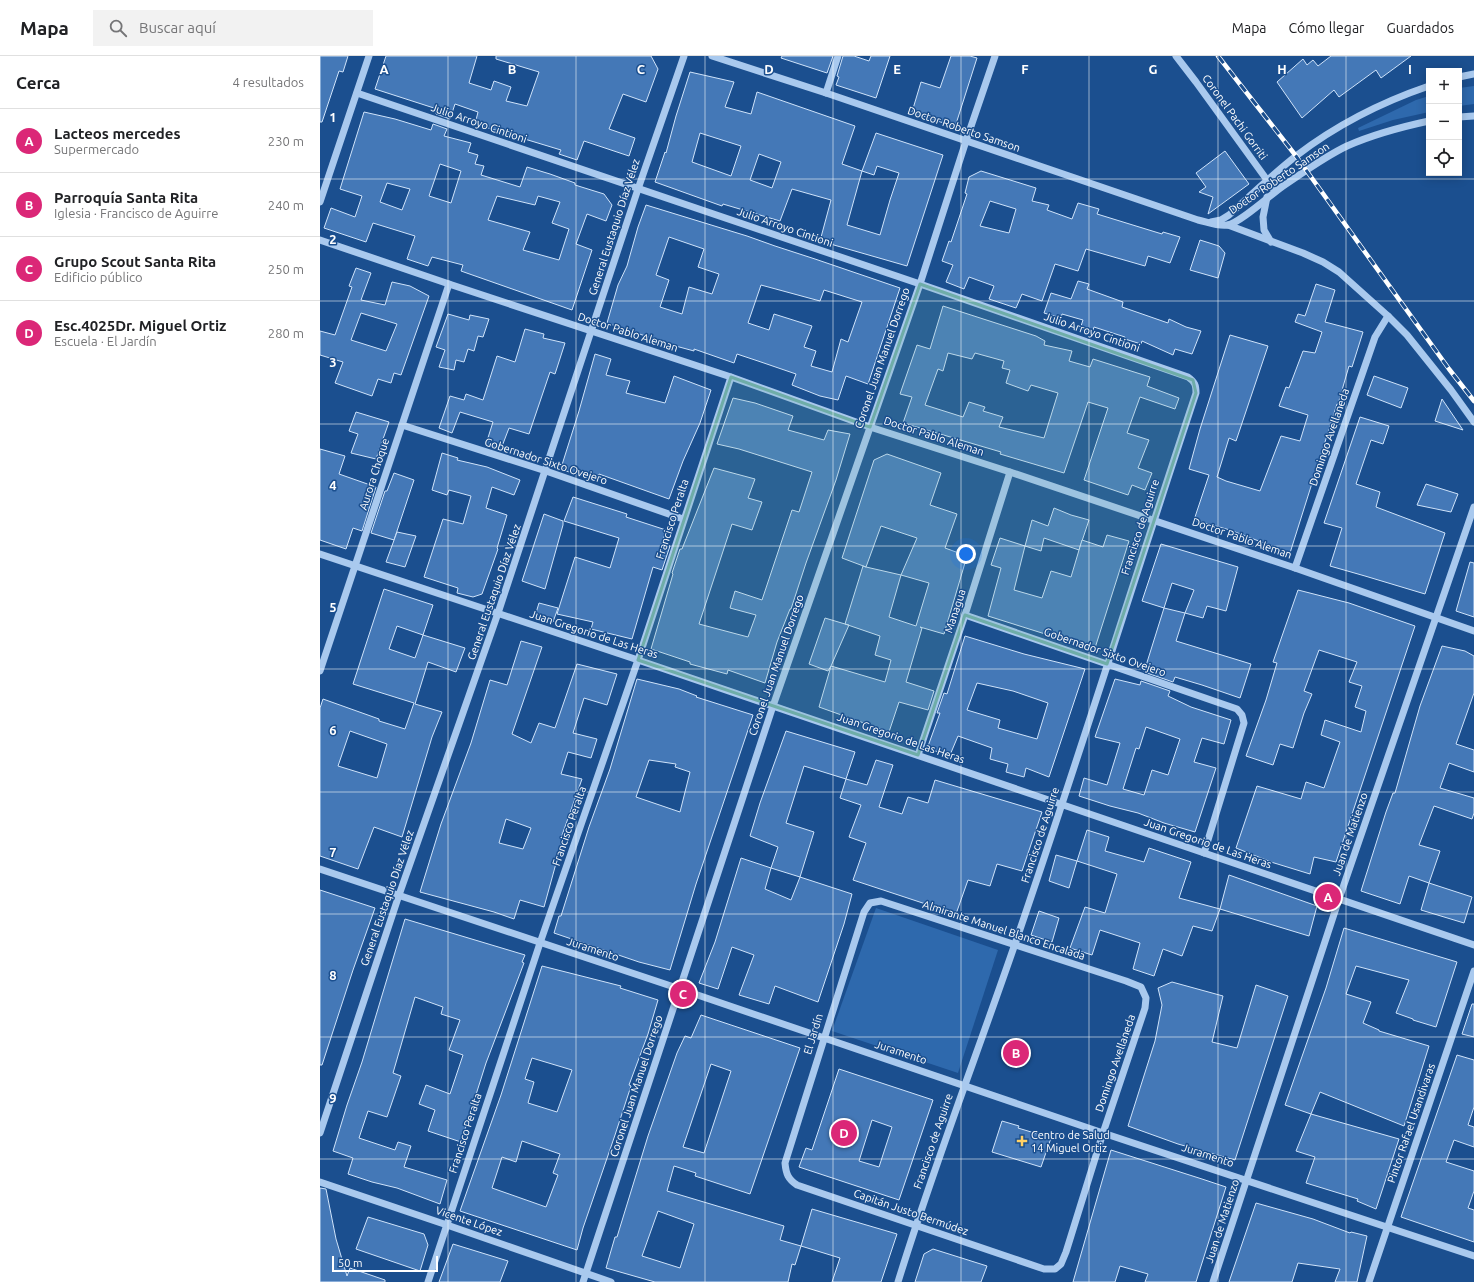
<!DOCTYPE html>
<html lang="es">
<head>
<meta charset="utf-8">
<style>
	:root { --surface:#fff; --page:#f2f2f2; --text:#202124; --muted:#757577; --line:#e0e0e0; --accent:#db2777 }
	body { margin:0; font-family:Ubuntu,sans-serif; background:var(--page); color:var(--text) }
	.controls { position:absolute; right:12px; top:12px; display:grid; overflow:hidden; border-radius:0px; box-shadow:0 2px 10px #0003 }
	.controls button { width:36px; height:36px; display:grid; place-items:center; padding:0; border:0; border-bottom:1px solid var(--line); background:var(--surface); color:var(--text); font:20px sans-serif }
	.scale { position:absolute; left:12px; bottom:10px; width:106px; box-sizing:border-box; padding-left:4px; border:2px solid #fff; border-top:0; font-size:11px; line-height:14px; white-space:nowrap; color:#fff; -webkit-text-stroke:3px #1b4f8f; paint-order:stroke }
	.you { position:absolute; left:646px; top:498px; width:14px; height:14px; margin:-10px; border:3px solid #fff; border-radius:50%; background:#1a73e8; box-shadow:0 0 0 6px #1a73e833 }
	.badge { display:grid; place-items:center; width:26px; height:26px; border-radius:50%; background:var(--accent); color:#fff; font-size:13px; font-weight:700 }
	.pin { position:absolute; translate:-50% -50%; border:2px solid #fff; box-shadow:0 1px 4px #0006 }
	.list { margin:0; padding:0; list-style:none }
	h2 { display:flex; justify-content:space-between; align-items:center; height:52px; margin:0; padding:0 16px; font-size:17px }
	h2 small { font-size:13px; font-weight:400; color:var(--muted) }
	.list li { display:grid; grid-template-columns:26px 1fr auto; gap:12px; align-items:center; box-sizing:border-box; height:64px; padding:0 16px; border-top:1px solid var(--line) }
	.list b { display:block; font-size:15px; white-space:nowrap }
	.list p { margin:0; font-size:13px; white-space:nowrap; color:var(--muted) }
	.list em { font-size:13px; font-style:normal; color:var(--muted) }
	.icon { flex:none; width:22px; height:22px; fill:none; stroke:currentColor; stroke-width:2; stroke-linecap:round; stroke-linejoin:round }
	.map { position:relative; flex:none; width:1154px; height:1226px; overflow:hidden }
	header { display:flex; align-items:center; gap:24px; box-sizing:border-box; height:56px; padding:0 20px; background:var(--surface); border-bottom:1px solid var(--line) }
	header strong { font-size:19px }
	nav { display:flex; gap:22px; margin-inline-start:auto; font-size:14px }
	.search { width:280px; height:36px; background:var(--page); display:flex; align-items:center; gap:10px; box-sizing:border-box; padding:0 14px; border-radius:0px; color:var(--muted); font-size:15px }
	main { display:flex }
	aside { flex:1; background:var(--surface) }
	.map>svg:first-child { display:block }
	.green { fill:#2e69ad }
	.building { fill:#4478b7; stroke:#cfe3fa; fill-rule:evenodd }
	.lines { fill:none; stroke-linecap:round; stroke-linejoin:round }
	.minor { stroke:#a9c9ee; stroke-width:7 }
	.rail-casing { stroke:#fff; stroke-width:4.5 }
	.rail { stroke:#1b4f8f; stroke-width:3; stroke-dasharray:9; stroke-linecap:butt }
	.marked { fill:#6fada8; fill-opacity:0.2; stroke:#6fada8; stroke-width:3; stroke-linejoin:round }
	.grid { fill:none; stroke:#fff; stroke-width:1; stroke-opacity:0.55 }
	.poi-dot { fill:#ffd166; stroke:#1b4f8f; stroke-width:1.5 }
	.labels { text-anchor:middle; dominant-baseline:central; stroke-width:3; stroke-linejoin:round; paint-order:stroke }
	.street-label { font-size:11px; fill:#fff; stroke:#1b4f8f }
	.poi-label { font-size:11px; fill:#fff; stroke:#1b4f8f; text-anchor:start }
	.grid-label { font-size:13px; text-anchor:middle; font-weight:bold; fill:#fff; stroke:#1b4f8f; stroke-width:3; stroke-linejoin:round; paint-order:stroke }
</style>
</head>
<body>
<header>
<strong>Mapa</strong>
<div class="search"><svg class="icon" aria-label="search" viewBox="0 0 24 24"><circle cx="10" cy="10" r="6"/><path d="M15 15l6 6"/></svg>Buscar aquí</div>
<nav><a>Mapa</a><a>Cómo llegar</a><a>Guardados</a></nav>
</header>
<main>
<aside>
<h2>Cerca<small>4 resultados</small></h2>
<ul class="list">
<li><span class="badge">A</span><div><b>Lacteos mercedes</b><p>Supermercado</p></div><em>230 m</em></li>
<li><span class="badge">B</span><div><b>Parroquía Santa Rita</b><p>Iglesia · Francisco de Aguirre</p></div><em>240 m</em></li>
<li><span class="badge">C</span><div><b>Grupo Scout Santa Rita</b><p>Edificio público</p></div><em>250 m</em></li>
<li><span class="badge">D</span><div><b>Esc.4025Dr. Miguel Ortiz</b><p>Escuela · El Jardín</p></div><em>280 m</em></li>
</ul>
</aside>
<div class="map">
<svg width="1154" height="1226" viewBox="0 0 1154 1226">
	<rect width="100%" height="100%" fill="#1b4f8f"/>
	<!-- green -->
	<g class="green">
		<path d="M1154 30V48L1139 50V32Z"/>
		<path d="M1109 40V56L1073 64 1039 75 1038 72 1096 44Z"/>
		<path d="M556 852 678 894 638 1017 512 975Z"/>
	</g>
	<!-- building -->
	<g class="building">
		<path d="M0 0H28L23 16 19 15 2 66H0Z"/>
		<path d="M66 0H157L149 27 171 34 174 25 191 31 186 45 207 50 219 16 176 3V0H331L338 13 326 46 303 38 289 73 315 82 309 100 264 85 257 104 239 98 241 94 155 68 158 56 135 48 130 63 116 58 117 53 55 33Z"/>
		<path d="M462 0H513L507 17 461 2Z"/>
		<path d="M523 0H534L549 5 551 0H570L556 42 516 29 519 21 517 20Z"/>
		<path d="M631 0H650L657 2 635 71 592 56 601 26 620 32Z"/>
		<path d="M1011 0H1091L1061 22 1056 14 1019 41 1014 34 982 62 957 26 983 3 987 9 993 4 998 10Z"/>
		<path d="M370 16 414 26 405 51 431 58 437 36 535 70 522 108 542 115 556 77 623 99 587 210 500 185 511 144 472 133 460 165 403 148 402 150 335 126 345 96 346 97 356 60ZM380 77 421 90 411 120 372 106ZM439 98 461 106 452 132 430 124ZM557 110 579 117 570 144 560 179 527 169 542 115 554 119Z"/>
		<path d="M44 56 75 63 111 74 113 68 127 73 124 80 151 87 148 96 158 99 155 108 164 110 161 119 200 131 207 111 230 118 255 127V129L284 138 292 149 286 165 267 158 256 188 272 194 252 254 141 215 143 209 112 201 108 210 87 203 95 180 53 167 46 186 4 172 11 152 35 161 42 140 20 133ZM120 108 141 115 131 147 109 140ZM67 127 90 133 82 154 60 146ZM177 140 215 149 218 140 240 146 232 167 249 173 239 204 203 194 210 176 168 164Z"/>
		<path d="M905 95 929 128 888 158 893 141 879 136 886 131 876 117Z"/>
		<path d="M661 115 716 132 712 145 729 149 727 154 752 163 758 147 779 153 777 158 842 178 843 176 860 181 850 207 828 200 825 210 766 193 758 215 735 208 722 245 702 238 696 252 669 243 674 230 649 221 644 233 626 226 633 209 622 205 629 185 631 186 647 138 645 137 649 121ZM670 145 696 153 689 177 660 170Z"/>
		<path d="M326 149 427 180 455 190 495 203 580 232 548 328 526 320 518 344 500 340 472 329 476 318 438 305 417 298 414 307 374 293V295L352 289 287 267 298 229 307 210 318 171ZM349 181 384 193 378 211 399 218 392 238 369 231 362 258 340 251 349 224 336 219ZM441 229 500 245 504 234 542 246 528 286 521 283 512 316 491 310 496 295 484 291 492 270 454 258 449 274 428 267Z"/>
		<path d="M880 184 899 190 905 197 898 222 870 214Z"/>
		<path d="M36 212 51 217 41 244 65 249 72 226 90 230 109 240 81 319 74 317 71 327 58 323 52 340 15 327 23 306 0 299V275L15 279 32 231 29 230ZM41 257 77 268 66 295 31 284Z"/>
		<path d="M758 225 769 228 767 233 803 246 802 251 848 267 849 263 866 271 881 275 872 298 855 293 853 299 822 285 821 288 805 283V281L774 271 772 277 760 273 763 264 742 258 741 262 724 257 731 237 751 243Z"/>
		<path d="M996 228 1015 234 1005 266 1043 276 1032 311 1029 310 1018 348H1017L970 497 910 474 874 464 889 419 869 413 880 373 910 279 948 290 916 385 909 382 897 421 906 425 940 435 961 380 980 385 988 359 959 350 966 331 969 332 983 295 995 297 1002 276 975 266 978 258 985 260Z"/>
		<path d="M623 250 716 280 725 285 724 289 752 295 749 305 770 311 773 303 830 321 827 330 859 342 855 353 820 341 807 377 829 384 818 412 832 417 825 434 812 429 808 439 764 424 788 352 768 346 744 417 680 398 681 396 583 367 592 341 580 338 597 289 610 293ZM628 297 652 303 655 297 684 305 682 312 690 314 686 327 708 335 711 329 738 337 724 382 679 371 683 361 663 355 665 351 649 346 643 361 605 349 618 313 623 315Z"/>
		<path d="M128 258 149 264 150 259 169 263 163 281 158 280 154 295 148 293 144 306 136 304 134 314 119 311 125 294 116 291Z"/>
		<path d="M205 273 224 278 223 282 245 287 235 318 230 316 209 378 189 372 181 393 166 388 173 366 140 356 132 377 119 372 130 340 144 344 146 338 163 344 177 300 195 306Z"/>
		<path d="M275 298 291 303 286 319 310 325 306 337 345 347 354 320 391 334 380 367 363 405 349 443 279 418 277 424 246 415V414L241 412 259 355Z"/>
		<path d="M1054 320 1088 332 1081 352 1047 339Z"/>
		<path d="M413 342 435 347 473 360 468 374 504 384 508 374 530 378 516 424 486 507 471 553H470L457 586 445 627 408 614 407 618 370 608V606L331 593 353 518 352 517 360 493H362L394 412 435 423 428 442 442 446 432 474 412 468 379 568 428 581 436 559 410 552 415 535 442 544 472 454 479 456 492 416 419 393 397 388Z"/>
		<path d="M1122 343 1143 374 1115 365Z"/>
		<path d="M36 356 69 366 56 403 31 397 38 378 29 375Z"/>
		<path d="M1040 361 1069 370 1063 388 1051 384 1036 428 1060 436 1056 451 1125 477 1105 538 1045 520 1010 510 1022 472 1004 467Z"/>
		<path d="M0 393 25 400 19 418 56 431 42 475 33 472 26 493 0 484Z"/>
		<path d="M122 397 138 402 137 404 167 411 200 424 194 439 172 431 166 452 187 459 177 492 178 493 162 538 153 541 137 537 138 532 104 521 123 463 143 468 151 440 129 434 127 439 112 434Z"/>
		<path d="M567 398 621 417 610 449 637 458 625 492 647 500 624 578 600 571 602 572 586 626 614 635 608 654 579 646 569 676 499 651 511 610 508 615 489 608 505 562 525 568 543 510 546 511 522 502 554 404ZM561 470 597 482 581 519 546 511ZM581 519 609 527 596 570 569 561ZM525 568 560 580 555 599 571 604 565 626 511 610 529 569Z"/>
		<path d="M74 417 94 424 74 484 51 477 65 435H67Z"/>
		<path d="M1106 428 1138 438 1131 456 1097 449Z"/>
		<path d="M253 441 307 458 306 461 346 474 342 488 350 490 342 514 333 511 312 583 271 573 273 566 237 558 255 501 290 512 299 482 244 465Z"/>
		<path d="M734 452 751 459 769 464 759 494 724 482 721 495 705 490 712 464 728 470Z"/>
		<path d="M224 458 243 465V469L225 533 202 525Z"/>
		<path d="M77 476 96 480 85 511 66 506Z"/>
		<path d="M787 479 809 485 775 592 722 577 668 560 681 512 671 509 680 482 705 490 694 534 722 542 731 515 751 521 762 484 783 491Z"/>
		<path d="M841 488 918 511 906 555 887 550 883 562 865 557 874 534 852 527 844 552 822 545Z"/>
		<path d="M1150 506 1154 507V561L1136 555Z"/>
		<path d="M64 533 113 549 103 579 145 592 136 616 108 606 95 648 122 656 112 681 82 781 54 771 38 813 0 800V652L3 643 59 663V665L85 673 94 647 33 628ZM77 570 103 579 95 602 69 593ZM30 675 67 688 57 722 18 710Z"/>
		<path d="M978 534 1029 547 1095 570 1016 806 994 801 990 818 951 806 916 792 937 730 981 743 986 726 1004 732 1020 686 1001 679 1005 664 1041 676 1046 655 1035 651 1042 630 1029 626 1037 606 999 594 984 635 992 638 984 657 973 692 960 688 953 709 926 700 946 644 957 607 953 606Z"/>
		<path d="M219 547 238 552 233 566 215 560Z"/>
		<path d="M844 552 865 557 856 585 931 608 920 642 882 629 855 621 853 626 824 616Z"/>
		<path d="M645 580 704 598 765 613 729 721 706 712 704 721 686 716 688 708 670 703 672 692 638 680 630 699 607 693 620 657H617L624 637 627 638ZM657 627 693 635 728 647 717 683 678 672 680 664 647 654Z"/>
		<path d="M201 585 222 591 192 678 211 687 219 667 235 672 257 608 297 618 287 649 264 642 253 677 277 683 271 702 248 696 241 718 262 723 241 782H243L224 851 200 844 194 863 174 856 100 836 121 768 151 687 170 624 187 629ZM186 763 211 772 203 793 179 787Z"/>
		<path d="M1122 590 1145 595 1154 600V637L1136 688 1154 694V716L1129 707 1120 732 1154 742V757L1152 763 1114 750 1099 789 1120 795 1109 827 1089 820 1080 848 1041 835 1066 756 1073 737H1075L1100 650Z"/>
		<path d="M317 623 359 633 377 640 376 641 433 659 376 828 350 914 319 906 234 877 239 860H241L269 771 290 713ZM329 704 356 708 355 711 370 716 360 756 316 741Z"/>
		<path d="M795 623 820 629 821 625 850 635 848 640 871 651 911 664 904 688 882 682 874 706 896 712 875 776 844 767 818 757 790 750 759 740 764 722 787 729 800 687 775 681ZM826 671 860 683 848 719 832 714 824 739 803 733 816 692 819 693Z"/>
		<path d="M466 675 535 696 526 723 484 710 466 767 494 776 480 821 451 812 458 791 430 780 440 747Z"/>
		<path d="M556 704 573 709 559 751 582 758 588 741 608 747 615 724 722 756 702 815 677 808 670 830 648 824 636 858 533 824 546 787 529 781 541 749 520 742 526 723 547 729Z"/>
		<path d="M767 774 789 781 785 795 824 806 829 792 871 806 859 842 900 853 892 875 873 870 862 900 843 893 834 920 813 913 820 887 780 874 772 899 750 892 765 851 785 857 797 818 757 805Z"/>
		<path d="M736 799 757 805 749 832 729 825Z"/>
		<path d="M421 802 451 812 445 833 471 844 480 821 532 838 524 868 498 946 455 930 449 948 419 939 434 899 412 891 398 933 379 927 395 886Z"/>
		<path d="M909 819 997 850 989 880 900 853Z"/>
		<path d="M1109 827 1152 841 1144 867 1101 854Z"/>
		<path d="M0 834 55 852 33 914 2 1009H0Z"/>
		<path d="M719 855 739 862 732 886 711 879Z"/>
		<path d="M85 863 205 899 202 906 204 907 166 1007 141 1086 108 1075 115 1054 99 1048 106 1029 130 1038 143 999 129 994 140 964 121 958 123 951 95 941 73 1017 81 1020 67 1061 48 1055 39 1082 75 1094 78 1086 91 1090 84 1111 127 1124 120 1148 77 1132 52 1126 28 1118 33 1102 13 1095 27 1049 42 1006Z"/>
		<path d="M1024 872 1137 906 1116 971 1093 964V963L1076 957 1089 924 1036 910 1026 938 1051 946 1043 967 1059 974V975L1109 990 1084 1070 1000 1036 991 1058 965 1049 1006 932Z"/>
		<path d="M222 910 301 930 300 932 338 944 328 978 309 1029 311 1030 295 1079 263 1172 257 1194 140 1155 181 1039ZM212 1002 252 1014 237 1056 208 1047 214 1026 205 1023ZM202 1085 240 1098 233 1117 238 1119 226 1151 172 1132 182 1101 196 1106Z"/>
		<path d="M852 926 903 940 892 986 917 992 936 929 968 940 915 1104 858 1088 808 1070 835 985 842 949 838 932Z"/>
		<path d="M1152 948H1154V981L1142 978Z"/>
		<path d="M381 959 480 992 430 1138 375 1120 376 1117 354 1110 347 1135 464 1170 460 1184 481 1190 475 1209 472 1208 468 1226H335L286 1212 295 1181H297L328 1080 357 997 365 980 371 982ZM391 1008 411 1015 384 1097 363 1091ZM338 1155 374 1168 360 1212 322 1200Z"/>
		<path d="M1137 999 1154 1004V1051L1148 1069 1154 1071V1091L1134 1084 1126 1106 1154 1115V1135L1148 1152 1154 1154V1186L1081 1161Z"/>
		<path d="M519 1013 613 1044 579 1144 479 1111 486 1092 492 1094ZM552 1064 572 1071 559 1111 539 1105Z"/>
		<path d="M991 1058 1079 1083 1056 1153 1037 1145 1038 1143 986 1127 995 1101 976 1095Z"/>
		<path d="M682 1065 699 1070 698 1072 731 1082 721 1111 672 1096Z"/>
		<path d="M791 1094 882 1123 906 1131 876 1226H825L828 1218 800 1210 795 1226H753Z"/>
		<path d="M0 1132 6 1133 16 1183 27 1220 30 1212 65 1224V1226H0Z"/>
		<path d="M936 1147 993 1163 1030 1177 1031 1176 1047 1180 1037 1226H1015L1020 1213 978 1207 972 1226H909Z"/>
		<path d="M492 1153 577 1178 561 1226H512L520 1202 481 1190Z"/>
		<path d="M48 1161 104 1178 108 1189 100 1215 36 1193Z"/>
		<path d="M133 1188 188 1205 180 1226H119Z"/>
		<path d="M613 1193 667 1210 661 1226H595L604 1198Z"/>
	</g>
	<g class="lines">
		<!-- minor -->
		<g class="minor">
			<path d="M392 0 506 37 878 164C887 166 899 171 908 169 921 166 950 139 963 130 984 116 1004 101 1027 90 1054 78 1081 71 1109 65"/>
			<path d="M856 0 876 26 955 135"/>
			<path d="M1139 21 1154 18"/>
			<path d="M37 37 600 228 868 321C875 326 876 329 876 337 815 520 758 705 695 888 656 1001 613 1112 578 1226"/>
			<path d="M506 37 518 0"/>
			<path d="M1139 61 1154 60"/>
			<path d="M947 141 943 161 944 174 951 186"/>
			<path d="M0 146 49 0"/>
			<path d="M891 166 901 164 909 159C931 139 953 118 976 100 1015 70 1062 46 1109 30"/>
			<path d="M908 169 983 197 1003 206 1019 216 1068 260 1087 279 1131 334 1154 366"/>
			<path d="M0 184 129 228 411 321 550 371 690 416 975 512 1154 575"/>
			<path d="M82 369 226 415 363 463"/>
			<path d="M0 498 318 604 1154 889"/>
			<path d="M975 512 1055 281 1068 260"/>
			<path d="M645 559 917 653 922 659 924 667 884 797"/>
			<path d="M0 615 129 228"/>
			<path d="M598 699 645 559 690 416"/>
			<path d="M0 813 360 933 783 1077 1154 1200"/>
			<path d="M561 845 806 925 821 931 826 942 825 952 783 1077 746 1196 741 1208 735 1213H724L477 1129C468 1123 466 1118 465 1107L544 856 550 847Z"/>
			<path d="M0 1077 79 839 178 557 318 133 364 0"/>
			<path d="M0 1126 127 1169 291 1226"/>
			<path d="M108 1226 220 887 318 604 411 321"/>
			<path d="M263 1226 453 650 600 228 646 85 675 0"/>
			<path d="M893 1226 1019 843 1154 451"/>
			<path d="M1049 1226 1154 915"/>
		</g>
		<defs>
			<path id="rail" d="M898 0 976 100 1129 313 1154 345"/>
		</defs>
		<!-- rail casing -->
		<use href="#rail" class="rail-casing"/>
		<!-- rail -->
		<use href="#rail" class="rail"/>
	</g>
	<!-- marked area -->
	<path class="marked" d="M600 228 873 324 876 337 787 608 645 559 598 699 318 604 411 321 550 371Z"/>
	<!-- grid -->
	<path class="grid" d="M128 0V1226M256 0V1226M385 0V1226M513 0V1226M641 0V1226M769 0V1226M898 0V1226M1026 0V1226M0 123H1154M0 245H1154M0 368H1154M0 490H1154M0 613H1154M0 736H1154M0 858H1154M0 981H1154M0 1103H1154"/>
	<!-- markers -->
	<path class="poi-dot" d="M700 1079h4v4h4v4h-4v4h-4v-4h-4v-4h4z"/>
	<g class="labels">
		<!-- street labels -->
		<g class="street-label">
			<text transform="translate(915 61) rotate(54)">Coronel Pachi Gorriti</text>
			<text transform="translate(159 67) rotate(19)">Julio Arroyo Cintioni</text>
			<text transform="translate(644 73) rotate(19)">Doctor Roberto Samson</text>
			<text transform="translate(959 122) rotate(-34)">Doctor Roberto Samson</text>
			<text transform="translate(294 171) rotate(-72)">General Eustaquio Díaz Vélez</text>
			<text transform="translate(465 171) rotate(19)">Julio Arroyo Cintioni</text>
			<text transform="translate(308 276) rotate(18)">Doctor Pablo Aleman</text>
			<text transform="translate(772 276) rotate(19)">Julio Arroyo Cintioni</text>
			<text transform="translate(562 302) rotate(-71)">Coronel Juan Manuel Dorrego</text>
			<text transform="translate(614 380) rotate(18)">Doctor Pablo Aleman</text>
			<text transform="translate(1009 381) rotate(-71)">Domingo Avellaneda</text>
			<text transform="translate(226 405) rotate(18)">Gobernador Sixto Ovejero</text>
			<text transform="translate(54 418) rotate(-72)">Aurora Choque</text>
			<text transform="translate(352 463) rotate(-72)">Francisco Peralta</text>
			<text transform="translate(820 471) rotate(-72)">Francisco de Aguirre</text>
			<text transform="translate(922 482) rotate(19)">Doctor Pablo Aleman</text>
			<text transform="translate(174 536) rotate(-71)">General Eustaquio Díaz Vélez</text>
			<text transform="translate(635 555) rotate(-72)">Managua</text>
			<text transform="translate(274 578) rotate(18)">Juan Gregorio de Las Heras</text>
			<text transform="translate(785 596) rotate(19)">Gobernador Sixto Ovejero</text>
			<text transform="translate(456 609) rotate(-71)">Coronel Juan Manuel Dorrego</text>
			<text transform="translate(581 682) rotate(19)">Juan Gregorio de Las Heras</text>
			<text transform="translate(249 770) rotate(-71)">Francisco Peralta</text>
			<text transform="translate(1030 778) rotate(-71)">Juan de Matienzo</text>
			<text transform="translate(720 779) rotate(-72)">Francisco de Aguirre</text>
			<text transform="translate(888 787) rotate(19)">Juan Gregorio de Las Heras</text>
			<text transform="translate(67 842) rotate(-71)">General Eustaquio Díaz Vélez</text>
			<text transform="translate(684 874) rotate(18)">Almirante Manuel Blanco Encalada</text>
			<text transform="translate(273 893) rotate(18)">Juramento</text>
			<text transform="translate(493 978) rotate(-73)">El Jardín</text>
			<text transform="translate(581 996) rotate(18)">Juramento</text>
			<text transform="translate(795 1007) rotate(-71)">Domingo Avellaneda</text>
			<text transform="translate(316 1030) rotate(-72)">Coronel Juan Manuel Dorrego</text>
			<text transform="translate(1091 1067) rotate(-71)">Pintor Rafael Usandivaras</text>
			<text transform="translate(145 1077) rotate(-72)">Francisco Peralta</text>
			<text transform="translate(613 1085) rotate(-71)">Francisco de Aguirre</text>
			<text transform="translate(888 1099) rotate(18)">Juramento</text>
			<text transform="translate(591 1156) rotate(19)">Capitán Justo Bermúdez</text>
			<text transform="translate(149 1165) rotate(19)">Vicente López</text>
			<text transform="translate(902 1165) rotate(-72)">Juan de Matienzo</text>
		</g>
		<!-- poi labels -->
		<g class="poi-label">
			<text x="711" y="1079">Centro de Salud<tspan x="711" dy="13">14 Miguel Ortiz</tspan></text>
		</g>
	</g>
	<g class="grid-label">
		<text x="64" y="18">A</text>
		<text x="192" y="18">B</text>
		<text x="321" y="18">C</text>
		<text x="449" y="18">D</text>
		<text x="577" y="18">E</text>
		<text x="705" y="18">F</text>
		<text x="833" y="18">G</text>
		<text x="962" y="18">H</text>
		<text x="1090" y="18">I</text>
		<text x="13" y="66">1</text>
		<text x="13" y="188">2</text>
		<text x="13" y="311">3</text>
		<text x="13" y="434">4</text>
		<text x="13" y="556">5</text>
		<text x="13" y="679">6</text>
		<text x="13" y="801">7</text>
		<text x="13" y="924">8</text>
		<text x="13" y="1047">9</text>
	</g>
</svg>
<div class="controls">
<button>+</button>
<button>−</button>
<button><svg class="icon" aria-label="locate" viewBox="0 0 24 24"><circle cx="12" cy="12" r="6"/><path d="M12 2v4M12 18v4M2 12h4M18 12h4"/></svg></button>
</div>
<div class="scale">50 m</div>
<div class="you"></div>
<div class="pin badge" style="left:1008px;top:841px">A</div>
<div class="pin badge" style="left:696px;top:997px">B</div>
<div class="pin badge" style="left:363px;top:938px">C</div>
<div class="pin badge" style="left:524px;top:1077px">D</div>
</div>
</main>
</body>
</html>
